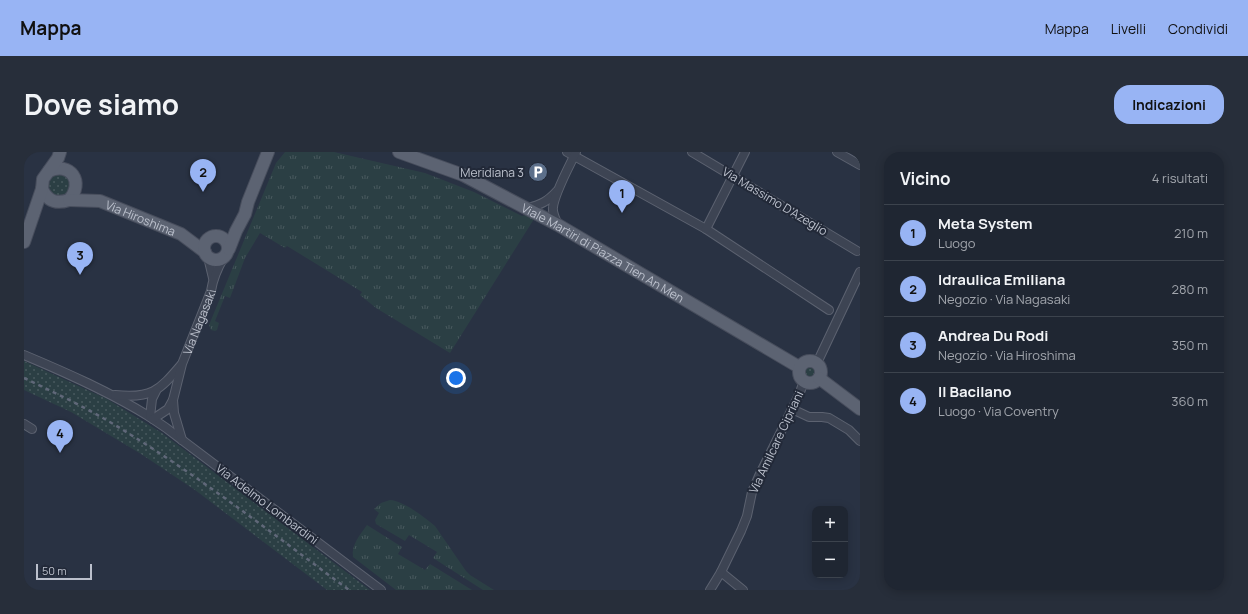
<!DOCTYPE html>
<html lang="it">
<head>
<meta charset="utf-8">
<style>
	:root { --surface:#1f2632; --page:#272e3a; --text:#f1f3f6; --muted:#a1a5ac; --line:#3c434d; --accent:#98b4f4 }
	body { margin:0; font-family:Manrope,sans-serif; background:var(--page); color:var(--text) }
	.controls { position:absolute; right:12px; bottom:12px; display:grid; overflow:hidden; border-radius:8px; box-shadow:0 2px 10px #0003 }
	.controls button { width:36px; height:36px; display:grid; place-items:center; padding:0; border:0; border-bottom:1px solid var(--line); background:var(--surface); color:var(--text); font:20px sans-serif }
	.scale { position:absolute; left:12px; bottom:10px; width:56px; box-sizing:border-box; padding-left:4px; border:2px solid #bbc0cc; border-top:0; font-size:11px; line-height:14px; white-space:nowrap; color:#bbc0cc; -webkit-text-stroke:3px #222938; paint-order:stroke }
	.you { position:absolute; left:432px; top:226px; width:14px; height:14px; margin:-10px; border:3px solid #fff; border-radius:50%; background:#1a73e8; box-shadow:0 0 0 6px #1a73e833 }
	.badge { display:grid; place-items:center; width:26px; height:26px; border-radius:50%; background:var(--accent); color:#111; font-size:13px; font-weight:700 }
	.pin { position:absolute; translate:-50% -33px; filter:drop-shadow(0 1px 2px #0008) }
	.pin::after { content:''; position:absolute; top:21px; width:14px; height:12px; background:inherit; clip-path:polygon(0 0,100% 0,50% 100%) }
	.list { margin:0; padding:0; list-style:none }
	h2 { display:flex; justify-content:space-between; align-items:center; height:52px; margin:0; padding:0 16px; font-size:17px }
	h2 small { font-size:13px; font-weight:400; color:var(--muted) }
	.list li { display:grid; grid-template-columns:26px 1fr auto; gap:12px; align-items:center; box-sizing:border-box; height:56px; padding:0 16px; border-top:1px solid var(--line) }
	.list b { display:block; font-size:15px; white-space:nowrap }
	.list p { margin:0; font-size:13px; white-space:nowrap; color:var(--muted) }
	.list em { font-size:13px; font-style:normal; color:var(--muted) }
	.map { position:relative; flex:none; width:836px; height:438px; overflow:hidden; border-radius:16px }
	header { display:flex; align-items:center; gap:24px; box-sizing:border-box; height:56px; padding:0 20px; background:var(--accent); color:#111 }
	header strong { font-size:19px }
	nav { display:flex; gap:22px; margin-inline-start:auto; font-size:14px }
	.intro { display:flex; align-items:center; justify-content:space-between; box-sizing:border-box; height:96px; padding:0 24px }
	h1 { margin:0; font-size:28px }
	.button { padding:10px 18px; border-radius:16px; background:var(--accent); color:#111; font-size:14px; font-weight:700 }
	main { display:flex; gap:24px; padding:0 24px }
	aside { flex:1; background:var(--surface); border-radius:16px; box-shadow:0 2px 10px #0003 }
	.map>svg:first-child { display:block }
	.grass { fill:url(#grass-dots) }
	.park { fill:url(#park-tufts) }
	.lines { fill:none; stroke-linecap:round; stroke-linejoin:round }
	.minor-casing { stroke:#5c6270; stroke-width:10 }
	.primary-casing { stroke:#474d5c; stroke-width:14 }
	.minor { stroke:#3d4453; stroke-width:8 }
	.primary { stroke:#5c6372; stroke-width:12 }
	.rail { stroke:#606879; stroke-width:2.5; stroke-dasharray:4 4; stroke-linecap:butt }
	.labels { text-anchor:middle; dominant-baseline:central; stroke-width:4; stroke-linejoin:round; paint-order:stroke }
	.poi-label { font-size:12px; fill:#bbc0cc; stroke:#222938; text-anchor:end }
	.street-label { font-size:12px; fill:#bbc0cc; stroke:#222938 }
</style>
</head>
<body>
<header>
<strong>Mappa</strong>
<nav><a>Mappa</a><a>Livelli</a><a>Condividi</a></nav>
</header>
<div class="intro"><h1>Dove siamo</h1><a class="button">Indicazioni</a></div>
<main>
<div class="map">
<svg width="836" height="438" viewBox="0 0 836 438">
	<defs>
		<pattern id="grass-dots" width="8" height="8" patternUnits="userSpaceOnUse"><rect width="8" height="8" fill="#2b3f44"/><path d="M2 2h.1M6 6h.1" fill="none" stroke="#48595e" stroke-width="1.8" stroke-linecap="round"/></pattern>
		<pattern id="park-tufts" width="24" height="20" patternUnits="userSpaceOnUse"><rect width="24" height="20" fill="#2b3f44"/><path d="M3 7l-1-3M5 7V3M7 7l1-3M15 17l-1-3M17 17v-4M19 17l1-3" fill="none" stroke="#48595e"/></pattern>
	</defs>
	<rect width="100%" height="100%" fill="#293243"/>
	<!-- grass -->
	<g class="grass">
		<circle cx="36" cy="33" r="11"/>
		<path d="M0 209 83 247 138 281 346 438H303L171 338 117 302 47 260 0 238Z"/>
		<circle cx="786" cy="220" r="8"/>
	</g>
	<!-- park -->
	<g class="park">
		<path d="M261 0H310L401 21 450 40 498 64 502 63 510 67 426 201 352 156 336 143 338 140 263 94 261 96 236 81 221 106 206 146 201 144 191 169 195 171 193 178 191 179 187 178 185 173 252 11Z"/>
		<path d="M366 348C380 349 400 365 411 374L442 419 446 423 470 438H459L409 406 413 400 385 383 381 389 352 372 351 368 355 361 350 357 357 351Z"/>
		<path d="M343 373 378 395 374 402 401 418 406 412 448 438H372L329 405C327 393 336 383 343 373Z"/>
	</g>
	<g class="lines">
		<defs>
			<g id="minor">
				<path d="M543 0 682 77 805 158"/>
				<path d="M668 0 833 99"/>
				<path d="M813 0 836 13"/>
				<path d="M503 56C517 53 524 49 533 39"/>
				<path d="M534 73C532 68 528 61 529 55 531 40 545 15 552 0"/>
				<path d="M682 77 721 0"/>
				<path d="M184 105 189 126"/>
				<path d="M0 203C43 221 86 240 126 265 137 272 148 280 158 288L357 438"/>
				<path d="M793 211 836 120"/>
				<path d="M91 243C127 247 135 239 157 213"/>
				<path d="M149 248 150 261 158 288"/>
				<path d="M768 257 785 265H798L805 266 825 278 836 289"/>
				<path d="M126 265 128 247 132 239"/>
				<path id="s1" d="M129 267 144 257 149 248 158 212 187 139C189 126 193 117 200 105"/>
				<path d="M0 272 8 277"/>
				<path d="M697 420 719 438"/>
				<path d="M686 438 697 420 717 379 723 364 728 340 735 324 775 243 780 229"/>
			</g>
			<g id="primary">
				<path id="s2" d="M375 0 439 23 534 73 775 215"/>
				<path d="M18 37C24 50 33 52 45 48 61 30 46 9 25 19"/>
				<path id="s3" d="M45 48 76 49 157 82 181 100"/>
				<circle cx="192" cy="96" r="12"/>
				<path d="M0 90 18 37 19 27 34 6 36 0"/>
				<path d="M205 97 212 79 221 62 224 50 244 0"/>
				<circle cx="786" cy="220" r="11"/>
				<path d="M795 226 836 257"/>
			</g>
		</defs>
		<!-- minor casing -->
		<use href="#minor" class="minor-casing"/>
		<!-- primary casing -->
		<use href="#primary" class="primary-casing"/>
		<!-- minor -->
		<use href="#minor" class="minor"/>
		<!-- primary -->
		<use href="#primary" class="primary"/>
		<!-- rail -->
		<path class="rail" d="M0 226C36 243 73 261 107 283 183 330 253 385 325 438"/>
	</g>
	<!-- icons -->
	<defs>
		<symbol id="parking-disc" viewBox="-11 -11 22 22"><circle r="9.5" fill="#5c6f8a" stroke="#222938"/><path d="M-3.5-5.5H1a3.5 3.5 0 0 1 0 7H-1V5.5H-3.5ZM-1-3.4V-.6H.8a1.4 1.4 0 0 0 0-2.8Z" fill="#fff"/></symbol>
	</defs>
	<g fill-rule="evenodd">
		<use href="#parking-disc" x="503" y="9" width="22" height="22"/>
	</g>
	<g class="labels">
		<!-- poi labels -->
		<g class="poi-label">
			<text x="500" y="20">Meridiana 3</text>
		</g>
		<!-- street labels -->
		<g class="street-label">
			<text transform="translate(751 49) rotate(31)">Via Massimo D'Azeglio</text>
			<text stroke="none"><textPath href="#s3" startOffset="75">Via Hiroshima</textPath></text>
			<text stroke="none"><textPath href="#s2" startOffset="228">Viale Martiri di Piazza Tien An Men</textPath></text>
			<text stroke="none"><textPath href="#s1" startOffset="111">Via Nagasaki</textPath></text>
			<text transform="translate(752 290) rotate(-65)">Via Amilcare Cipriani</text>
			<text transform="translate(243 352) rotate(37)">Via Adelmo Lombardini</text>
		</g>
	</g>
</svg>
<div class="controls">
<button>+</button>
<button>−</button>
</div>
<div class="scale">50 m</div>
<div class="you"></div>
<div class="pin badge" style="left:598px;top:61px">1</div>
<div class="pin badge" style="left:179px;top:40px">2</div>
<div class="pin badge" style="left:56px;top:123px">3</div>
<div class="pin badge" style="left:36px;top:301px">4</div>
</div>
<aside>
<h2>Vicino<small>4 risultati</small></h2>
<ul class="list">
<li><span class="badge">1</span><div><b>Meta System</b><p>Luogo</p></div><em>210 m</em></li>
<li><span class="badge">2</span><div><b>Idraulica Emiliana</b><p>Negozio · Via Nagasaki</p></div><em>280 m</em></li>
<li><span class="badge">3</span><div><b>Andrea Du Rodi</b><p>Negozio · Via Hiroshima</p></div><em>350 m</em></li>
<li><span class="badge">4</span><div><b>Il Bacilano</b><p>Luogo · Via Coventry</p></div><em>360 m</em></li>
</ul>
</aside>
</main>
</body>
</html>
